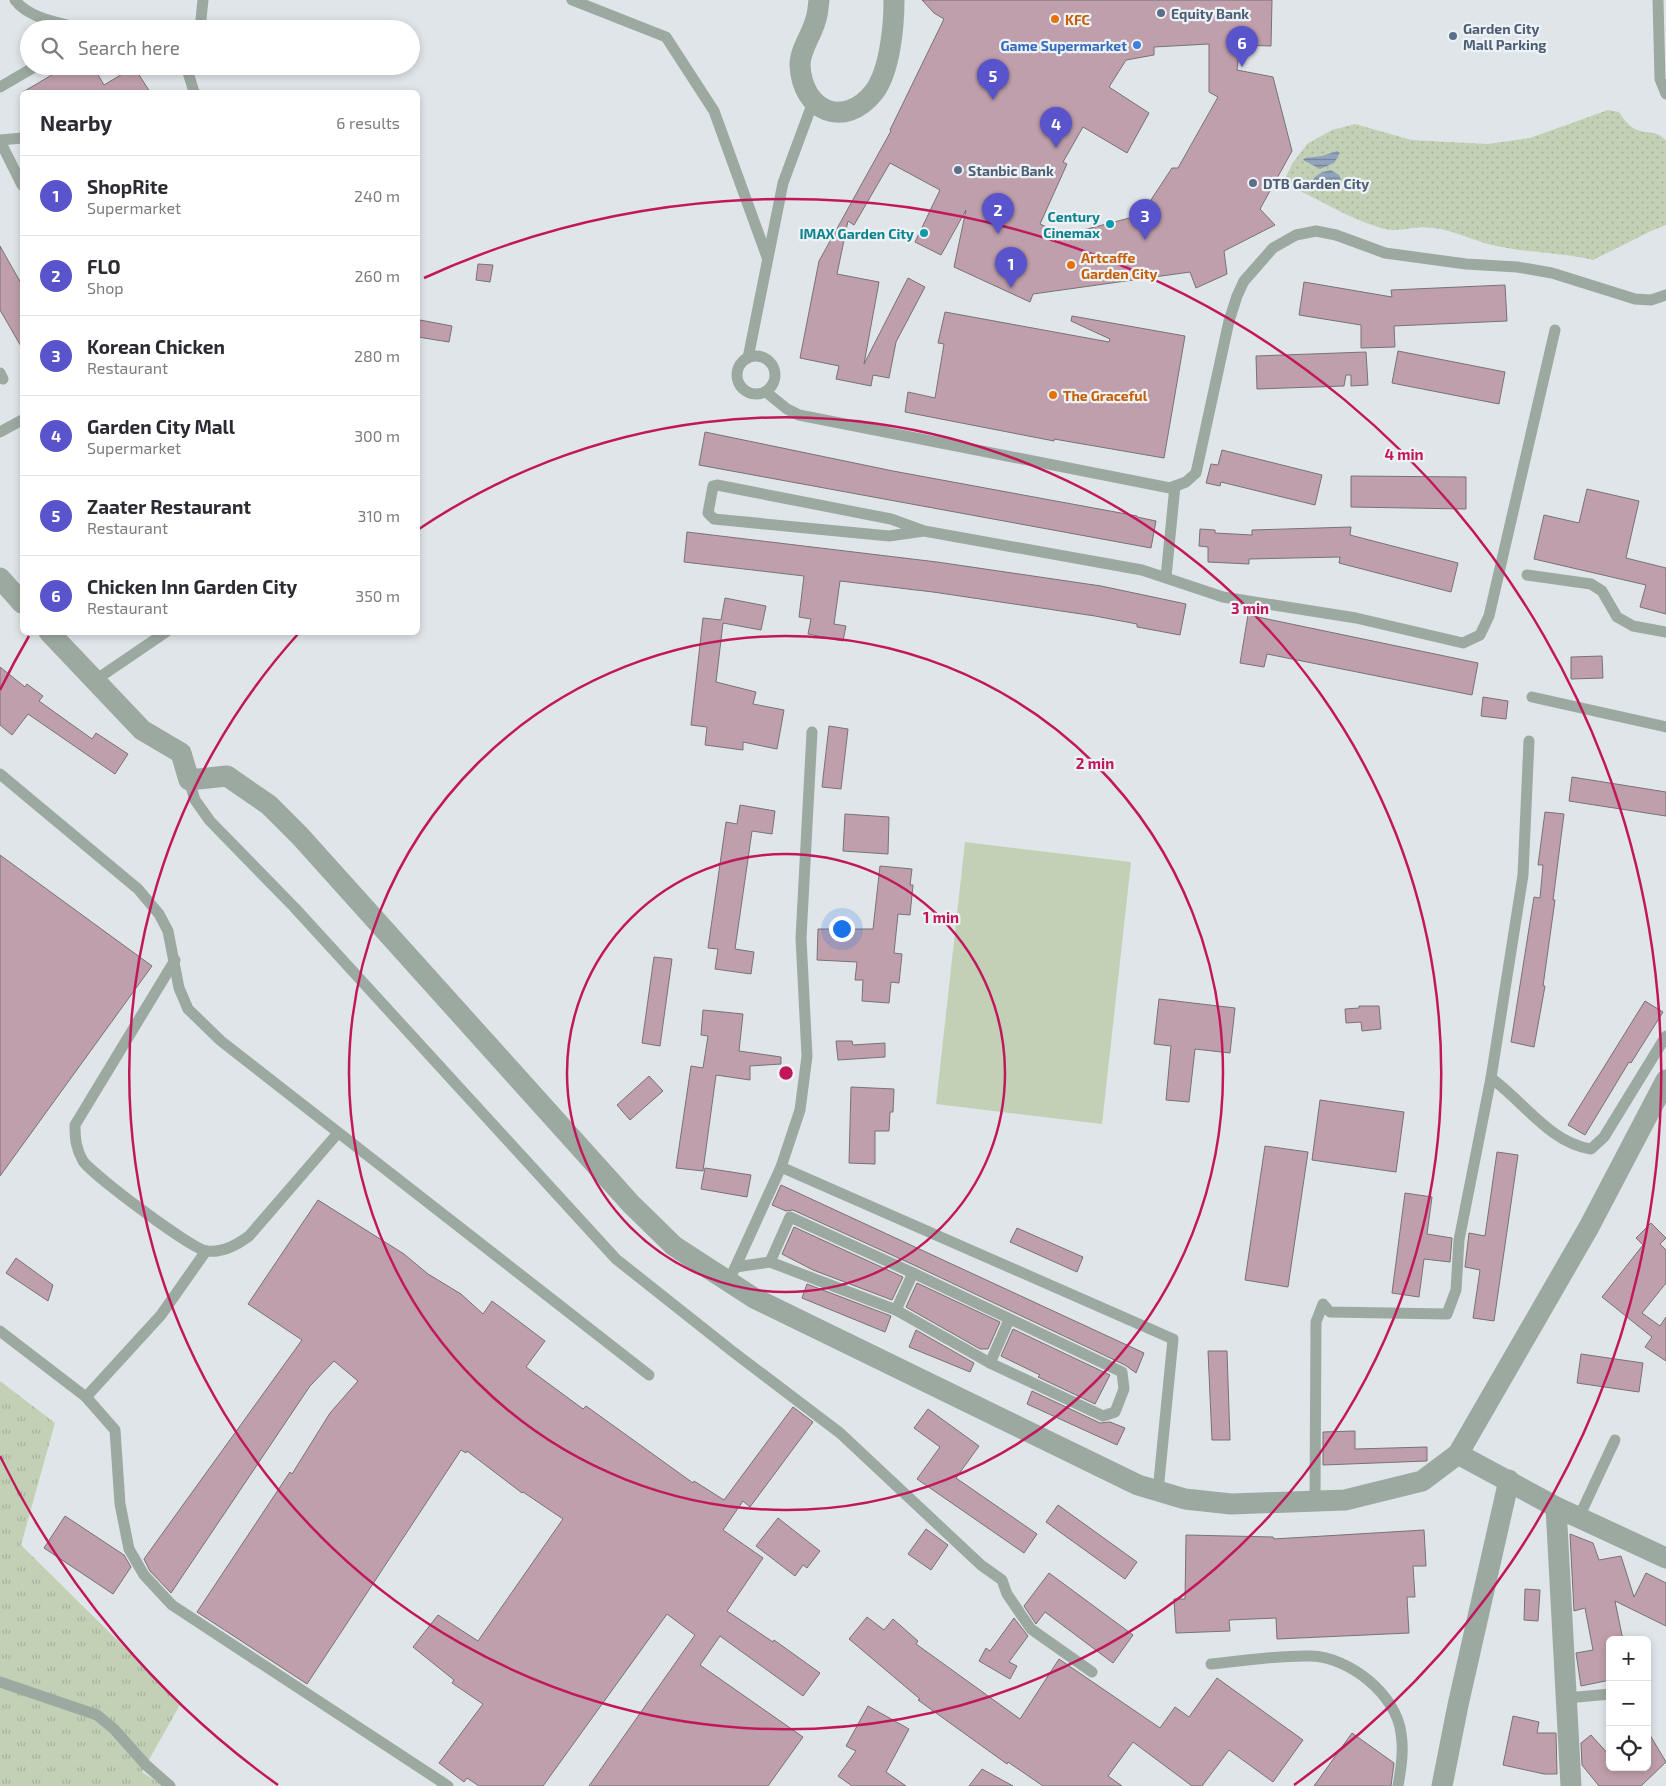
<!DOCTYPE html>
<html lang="en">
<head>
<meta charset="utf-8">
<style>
	:root { --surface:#fff; --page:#f7f7f7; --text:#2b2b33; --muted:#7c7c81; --line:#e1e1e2; --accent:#5a54cc }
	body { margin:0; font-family:"Exo 2",sans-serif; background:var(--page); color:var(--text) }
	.controls { position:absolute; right:15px; bottom:15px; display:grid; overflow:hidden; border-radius:8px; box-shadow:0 2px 8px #0003 }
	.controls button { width:45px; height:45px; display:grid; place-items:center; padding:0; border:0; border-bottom:1px solid var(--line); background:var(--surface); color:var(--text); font:25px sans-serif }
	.you { position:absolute; left:841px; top:928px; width:18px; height:18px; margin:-12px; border:4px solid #fff; border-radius:50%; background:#1a73e8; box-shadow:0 0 0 8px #1a73e833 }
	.badge { display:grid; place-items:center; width:32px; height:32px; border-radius:50%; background:var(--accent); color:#fff; font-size:16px; font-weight:700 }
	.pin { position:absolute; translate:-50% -41px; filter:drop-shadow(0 1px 2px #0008) }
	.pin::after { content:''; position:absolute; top:26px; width:18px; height:15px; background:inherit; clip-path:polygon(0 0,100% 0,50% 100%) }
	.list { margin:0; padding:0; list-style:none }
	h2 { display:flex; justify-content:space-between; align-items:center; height:65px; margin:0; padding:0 20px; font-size:21px }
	h2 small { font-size:16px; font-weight:400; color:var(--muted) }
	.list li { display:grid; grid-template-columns:32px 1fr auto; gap:15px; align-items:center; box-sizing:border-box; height:80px; padding:0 20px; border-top:1px solid var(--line) }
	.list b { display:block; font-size:19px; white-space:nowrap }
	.list p { margin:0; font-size:16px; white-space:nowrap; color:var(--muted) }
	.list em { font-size:16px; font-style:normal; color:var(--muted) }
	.icon { flex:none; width:28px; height:28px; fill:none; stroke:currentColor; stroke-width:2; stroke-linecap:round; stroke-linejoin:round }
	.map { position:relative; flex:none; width:1666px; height:1786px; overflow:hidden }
	.search { position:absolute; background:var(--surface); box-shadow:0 2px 8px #0003; left:20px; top:20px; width:400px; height:55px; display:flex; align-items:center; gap:12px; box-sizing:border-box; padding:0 18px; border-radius:28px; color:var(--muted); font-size:19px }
	.panel { position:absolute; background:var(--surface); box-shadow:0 2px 8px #0003; left:20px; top:90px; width:400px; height:545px; border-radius:8px }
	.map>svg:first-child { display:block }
	.grass { fill:url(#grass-tufts) }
	.park { fill:url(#park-dots) }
	.garden { fill:#c2d1b6 }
	.water { fill:url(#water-rules) }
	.building { fill:#bf9fab; stroke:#787274; fill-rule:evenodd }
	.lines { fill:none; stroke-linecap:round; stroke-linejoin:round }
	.service { stroke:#9ca9a1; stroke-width:11 }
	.minor { stroke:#9ca9a1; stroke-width:21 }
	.ring { fill:none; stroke:#c2185b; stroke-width:2.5 }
	.service-dot { fill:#5c6f8a; stroke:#edf2f6; stroke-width:2 }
	.food-dot { fill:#e8710a; stroke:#edf2f6; stroke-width:2 }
	.shop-dot { fill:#3f7fe0; stroke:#edf2f6; stroke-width:2 }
	.culture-dot { fill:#0f9aa8; stroke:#edf2f6; stroke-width:2 }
	.labels { text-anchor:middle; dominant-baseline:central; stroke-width:4.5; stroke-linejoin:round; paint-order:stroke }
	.service-label { font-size:14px; font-weight:bold; fill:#4e5e75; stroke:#edf2f6; text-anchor:start }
	.food-label { font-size:14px; font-weight:bold; fill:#c56008; stroke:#edf2f6; text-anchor:start }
	.shop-label { font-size:14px; font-weight:bold; fill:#366cbe; stroke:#edf2f6; text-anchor:end }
	.culture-label { font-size:14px; font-weight:bold; fill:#0d838f; stroke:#edf2f6; text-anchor:end }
	.centre { fill:#c2185b; stroke:#edf2f6; stroke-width:2.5 }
	.ring-label { font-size:15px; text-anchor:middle; font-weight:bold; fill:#c2185b; stroke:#edf2f6; stroke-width:4.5; stroke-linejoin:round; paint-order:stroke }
</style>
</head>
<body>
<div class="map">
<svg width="1666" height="1786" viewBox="0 0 1666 1786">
	<defs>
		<pattern id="grass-tufts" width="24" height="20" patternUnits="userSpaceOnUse" patternTransform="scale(1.25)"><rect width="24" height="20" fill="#c2d1b6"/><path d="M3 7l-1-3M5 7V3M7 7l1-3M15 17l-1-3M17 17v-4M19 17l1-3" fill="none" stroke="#a6b39c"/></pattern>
		<pattern id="park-dots" width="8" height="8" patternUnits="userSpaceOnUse" patternTransform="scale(1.25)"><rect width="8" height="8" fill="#c2d1b6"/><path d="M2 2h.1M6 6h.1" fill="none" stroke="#a6b39c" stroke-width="1.8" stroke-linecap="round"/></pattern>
		<pattern id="water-rules" width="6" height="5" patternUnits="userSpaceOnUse" patternTransform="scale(1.25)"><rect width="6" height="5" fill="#91a4bc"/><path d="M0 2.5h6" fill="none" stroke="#758498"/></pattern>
	</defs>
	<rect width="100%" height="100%" fill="#e0e5e9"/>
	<!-- grass -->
	<path class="grass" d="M0 1381 55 1423 21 1545 181 1703 142 1772 163 1786H0Z"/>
	<!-- park -->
	<path class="park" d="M1608 110 1619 112C1638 143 1650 124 1666 140V225L1651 231 1593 260C1560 252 1525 253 1492 245 1472 240 1453 230 1433 228 1412 225 1403 234 1381 228 1346 218 1316 197 1283 183L1292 164 1307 144 1332 130 1355 124 1412 140 1488 144 1530 138Z"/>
	<!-- garden -->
	<path class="garden" d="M965 842 1131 862 1102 1124 936 1104Z"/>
	<!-- water -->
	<g class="water">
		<path d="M1337 151 1340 153 1334 163 1320 169 1303 160 1305 158 1322 156Z"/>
		<path d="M1331 170 1339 175 1341 180 1321 190 1314 188 1311 183C1316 174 1321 172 1331 170Z"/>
	</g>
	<!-- building -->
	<g class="building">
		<path d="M922 0H1272L1271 46 1240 45 1237 70 1273 77 1292 151 1260 209 1275 225 1224 251 1227 274 1196 288 1190 272 1033 294 1030 302 954 267 966 210 941 255 915 242 940 190 890 163 854 225 848 221 837 274 879 282 864 364 908 278 925 287 896 342 889 378 873 375 871 386 836 379 839 366 800 358 819 261 891 131 890 130 944 19 934 13ZM1209 44V92L1218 97 1178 168H1172L1141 215 1064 235 1040 224 1067 164 1063 162 1083 127 1127 153 1149 113 1109 87 1126 60 1154 55V47Z"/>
		<path d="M67 66H93L104 85 134 67 150 92H23Z"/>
		<path d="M0 246 22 285V348L0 310Z"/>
		<path d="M478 264 493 265 490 282 476 280Z"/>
		<path d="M1304 282 1392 297 1391 290 1505 285 1507 321 1394 326 1395 347 1361 348V325L1299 315Z"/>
		<path d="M945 312 1109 342 1110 339 1071 321 1072 316 1185 336 1164 458 1054 439V441L905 412 908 392 935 398 944 344 938 343Z"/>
		<path d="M420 320 452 326 449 342 418 337Z"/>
		<path d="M1398 351 1505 372 1499 404 1392 383Z"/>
		<path d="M1366 352 1368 385 1351 386V375H1346L1344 386 1257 389 1256 356Z"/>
		<path d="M705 432 893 471 1137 516V517L1156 521 1151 548 699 465Z"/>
		<path d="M1222 450 1322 475 1315 505 1221 482 1220 486 1206 483 1211 464 1218 465Z"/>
		<path d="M1351 476 1466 477V509L1351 507Z"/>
		<path d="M1587 489 1639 501 1626 558 1666 568V614L1640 607 1646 585 1534 559 1544 515 1579 523Z"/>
		<path d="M1351 527 1350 535 1458 563 1451 592 1339 563 1340 557 1249 559V564L1208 562V547L1199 546 1200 529 1215 530V533L1252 535V530Z"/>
		<path d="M687 532 937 562 1101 586 1186 604 1180 635 1137 627V624L1095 616 933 592 840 581 834 624 846 626 843 641 808 634 811 619 799 617 804 576 684 562Z"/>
		<path d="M725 598 766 606 761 630 723 623 716 682 756 692 753 704 784 710 777 749 743 742V750L705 745 707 727 691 725 703 618 721 620Z"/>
		<path d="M1248 615 1478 663 1472 695 1267 654 1264 667 1240 663Z"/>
		<path d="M1602 656 1603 678 1571 679V657Z"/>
		<path d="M0 667 25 687 27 684 43 696 39 701 92 739 96 733 128 754 115 774 28 714 12 735 0 725Z"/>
		<path d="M1483 697 1508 701 1506 719 1481 716Z"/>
		<path d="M829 726 848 729 841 789 822 787Z"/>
		<path d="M1572 777 1666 792V816L1569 801Z"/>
		<path d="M740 805 775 811 772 834 752 831 735 949 754 952 751 974 715 969 718 949 708 948 726 822 737 824Z"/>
		<path d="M1545 812 1564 814 1553 900H1555L1543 986H1545L1534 1047 1511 1042 1534 897 1540 898 1543 865H1538Z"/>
		<path d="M845 814 889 817 888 854 843 851Z"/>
		<path d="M0 855 152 966 0 1176Z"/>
		<path d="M880 866 912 869 910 885H913L910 915 898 914 894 953 902 954 899 983 891 982 889 1003 862 1001 863 980H855L857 962 817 960 818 929H873Z"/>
		<path d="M654 957 672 959 660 1046 642 1043Z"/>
		<path d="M1159 999 1235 1008 1230 1053 1195 1049 1189 1102 1166 1100 1171 1046 1154 1044Z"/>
		<path d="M1645 1001 1663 1012 1631 1063 1629 1062 1585 1135 1568 1125Z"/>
		<path d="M1359 1006H1379L1381 1029 1362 1031 1361 1022 1346 1023 1345 1009 1359 1008Z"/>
		<path d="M703 1010 743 1014 739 1051 781 1057V1064L750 1066V1080L716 1075 703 1171 676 1168 691 1066 703 1068 708 1036 701 1035Z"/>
		<path d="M836 1041H852L853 1045 885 1043V1057L838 1060Z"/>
		<path d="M649 1076 663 1091 630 1120 617 1105Z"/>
		<path d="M851 1087 894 1089 893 1112H890L889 1131H875V1164L849 1163Z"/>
		<path d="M1320 1100 1404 1112 1396 1172 1312 1160Z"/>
		<path d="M1265 1146 1308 1152 1288 1287 1245 1280Z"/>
		<path d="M1497 1152 1518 1155 1494 1321 1473 1318 1480 1270 1465 1267 1469 1233 1485 1236Z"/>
		<path d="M705 1168 751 1175 747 1197 701 1189Z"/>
		<path d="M781 1185 1144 1353 1136 1373 1125 1365 916 1266 793 1210 786 1211 772 1205Z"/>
		<path d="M1405 1193 1432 1197 1427 1234 1452 1238 1450 1262 1424 1259 1419 1297 1392 1293Z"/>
		<path d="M318 1200 404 1254 428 1274 461 1294 483 1314 492 1301 545 1341 526 1367 583 1409 586 1406 693 1483 694 1481 724 1500 793 1407 813 1422 750 1507 743 1501 723 1530 763 1558 727 1611 773 1642 774 1640 820 1673 803 1696 720 1636 700 1665 803 1737 768 1786H589L695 1635 667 1614 543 1786H479L467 1778 464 1782 439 1763 483 1704 452 1683 454 1680 413 1647 438 1615 478 1641 563 1519 523 1492 522 1493 467 1451 466 1453 461 1450 307 1684 197 1612 290 1472 292 1474 330 1413 358 1381 334 1361 310 1386 171 1593 150 1571 144 1559 302 1340 248 1304Z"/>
		<path d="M1651 1223 1666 1238 1660 1244 1666 1250V1283L1642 1313 1660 1326 1666 1317V1361L1645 1347 1652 1337 1602 1297 1643 1245 1636 1238Z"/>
		<path d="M794 1227 903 1277 892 1300 813 1270 782 1254Z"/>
		<path d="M1017 1228 1083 1257 1077 1272 1010 1242Z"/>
		<path d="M16 1258 53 1285 48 1301 6 1273Z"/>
		<path d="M917 1283 1000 1322 988 1349H980L906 1307Z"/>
		<path d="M807 1284 891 1316 885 1332 802 1298Z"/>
		<path d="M1013 1329 1110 1375 1095 1404 1038 1377 1040 1375 1001 1356Z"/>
		<path d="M916 1330 974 1363 970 1372 909 1347Z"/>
		<path d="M1208 1351H1227L1230 1440H1212Z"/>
		<path d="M1581 1354 1643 1363 1639 1392 1577 1383Z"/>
		<path d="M1032 1391 1100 1423 1110 1422 1125 1428 1117 1445 1027 1404Z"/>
		<path d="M928 1409 979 1446 956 1478 1037 1534 1024 1553 917 1479 940 1447 914 1428Z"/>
		<path d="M1355 1431V1449L1427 1447V1461L1323 1465V1432Z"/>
		<path d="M1058 1505 1137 1562 1125 1579 1046 1522Z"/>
		<path d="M65 1516 124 1555 131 1567 113 1594 44 1548Z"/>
		<path d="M778 1518 820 1551 807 1568 803 1565 795 1576 756 1546Z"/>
		<path d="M926 1529 948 1545 931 1570 908 1554Z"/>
		<path d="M1424 1530 1426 1566H1413L1415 1597H1407L1409 1633 1277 1639 1276 1618 1229 1620 1230 1631 1176 1633 1174 1599H1185L1186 1535 1273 1537 1274 1539Z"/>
		<path d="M1570 1534 1593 1543 1599 1560 1621 1556 1634 1597 1646 1573 1666 1583V1626L1615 1601 1623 1640H1610V1680L1581 1686 1576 1653 1593 1650 1585 1608 1574 1611Z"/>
		<path d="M1049 1573 1133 1635 1113 1663 1045 1612 1036 1624 1024 1606Z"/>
		<path d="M1525 1589 1540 1590 1538 1621 1524 1620Z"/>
		<path d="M867 1617 884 1630 893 1619 918 1641 916 1644 1020 1719 1059 1659 1160 1728 1175 1707 1189 1717 1217 1678 1303 1740 1273 1782 1229 1750 1202 1786H1192L1133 1742 1108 1776 1122 1786H1043L1008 1762 1007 1764 918 1700 920 1699 849 1639Z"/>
		<path d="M1014 1618 1028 1636 1009 1662 1017 1666 1010 1679 979 1661 986 1648 990 1651Z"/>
		<path d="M868 1706 909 1729 886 1772 906 1786H852L838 1776 856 1751 846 1746Z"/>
		<path d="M1513 1716 1539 1722 1537 1733H1556L1557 1774H1544L1503 1765Z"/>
		<path d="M1647 1730 1666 1762 1641 1786H1599L1582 1765 1581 1743 1591 1735 1610 1756V1767H1647Z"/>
		<path d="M1352 1733 1394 1763 1391 1786H1314Z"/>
		<path d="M982 1769 1013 1786H969Z"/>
	</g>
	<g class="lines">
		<!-- service -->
		<g class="service">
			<path d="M15 0C29 19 61 23 83 29"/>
			<path d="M572 0 666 37 714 111 767 257"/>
			<path d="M1658 0 1660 79 1666 94"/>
			<path d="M200 29 203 0"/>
			<path d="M186 66 194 92"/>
			<path d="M0 87 36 66"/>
			<path d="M0 140 22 138"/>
			<path d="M0 141 22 185"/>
			<circle cx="756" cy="375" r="19"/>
			<path d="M748 358 783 183 813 102"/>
			<path d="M0 373 3 379"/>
			<path d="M766 392 787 409 799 415 1170 488 1186 482 1196 473 1229 321 1237 296 1244 281 1273 248 1296 235 1316 231 1336 235 1385 253 1466 264 1517 267 1552 273 1635 299 1651 300 1666 295"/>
			<path d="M0 432 22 420"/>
			<path d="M924 531 889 536 714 519 708 513 713 486 717 485 891 519 924 531 1142 570 1223 597 1356 618 1463 643 1480 635 1489 616 1555 330"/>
			<path d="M1527 575 1591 584 1602 591 1617 617 1633 626 1666 632"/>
			<path d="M1166 577 1175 486"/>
			<path d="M94 681 166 632"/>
			<path d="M1532 697 1666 727"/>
			<path d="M0 774 138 889 159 914 168 931 179 988 188 1009 221 1041 649 1375"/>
			<path d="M189 780 195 800 210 821 294 907 616 1259 732 1351 840 1433 981 1565 1002 1580 1007 1594 1031 1629 1092 1672"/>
			<path d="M175 960 75 1125C75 1139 76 1149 83 1161 92 1174 192 1250 207 1251 223 1253 237 1245 249 1236L338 1133"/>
			<path d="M1491 1078C1523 1101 1550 1143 1591 1149L1604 1137 1666 1036"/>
			<path d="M781 1167 800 1110 807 1056 801 938 812 732"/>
			<path d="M736 1267 770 1262 790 1217 913 1273 1122 1372 1124 1389 1115 1412 1103 1416 990 1363 896 1310 770 1262"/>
			<path d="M733 1272 781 1167 1173 1339 1158 1491"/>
			<path d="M896 1310 913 1273"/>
			<path d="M0 1331 86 1397 115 1430 120 1504 129 1549 144 1575 172 1605 448 1786"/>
			<path d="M990 1363 1009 1320"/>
			<path d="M86 1397 161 1315 206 1251"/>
			<path d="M1315 1501 1316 1322 1323 1304 1330 1312 1447 1314 1456 1290 1459 1240 1491 1078 1523 875 1529 741"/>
			<path d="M1579 1517 1615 1440"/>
			<path d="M1211 1664C1244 1661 1278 1655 1311 1656 1349 1657 1396 1694 1401 1733 1404 1751 1401 1768 1398 1786"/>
			<path d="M0 1682 97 1715 114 1729 146 1765 170 1786"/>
			<path d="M1567 1698 1610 1694"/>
		</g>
		<!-- minor -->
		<g class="minor">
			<path d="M819 0C818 7 818 15 815 22 811 36 800 50 800 65 802 111 844 130 874 92 890 71 894 26 894 0"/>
			<path d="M0 578 22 603"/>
			<path d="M49 632 142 730 181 753 189 780 227 776 269 805 300 836 631 1204 674 1246 754 1298 1138 1485 1185 1499 1231 1504 1345 1500 1422 1481 1458 1454 1589 1227 1666 1080"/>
			<path d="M1458 1454 1556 1507 1666 1558"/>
			<path d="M1556 1507 1571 1786"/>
			<path d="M1442 1786 1458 1705 1509 1480"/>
		</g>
	</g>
	<!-- distance rings -->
	<g class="ring">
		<circle cx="786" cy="1073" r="219"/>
		<circle cx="786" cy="1073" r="437"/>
		<path d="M419 529A656 656 0 1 1 298 634"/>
		<path d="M278 1785A874 874 0 0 1 0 1456M0 690A874 874 0 0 1 29 636M424 278A874 874 0 0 1 1294 1785"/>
	</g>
	<!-- markers -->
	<g class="service-dot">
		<circle cx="1161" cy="13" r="5"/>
		<circle cx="1453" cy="36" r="5"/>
		<circle cx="958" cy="170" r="5"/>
		<circle cx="1253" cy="183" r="5"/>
	</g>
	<g class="food-dot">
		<circle cx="1055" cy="19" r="5"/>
		<circle cx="1071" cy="265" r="5"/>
		<circle cx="1053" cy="395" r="5"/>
	</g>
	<circle class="shop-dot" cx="1137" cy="45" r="5"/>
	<g class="culture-dot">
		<circle cx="1110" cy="224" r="5"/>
		<circle cx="924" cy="233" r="5"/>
	</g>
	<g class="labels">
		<!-- service labels -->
		<g class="service-label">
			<text x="1171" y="13">Equity Bank</text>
			<text x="1463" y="28">Garden City<tspan x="1463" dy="16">Mall Parking</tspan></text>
			<text x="968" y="170">Stanbic Bank</text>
			<text x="1263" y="183">DTB Garden City</text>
		</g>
		<!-- food labels -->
		<g class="food-label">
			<text x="1065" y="19">KFC</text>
			<text x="1081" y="257">Artcaffe<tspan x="1081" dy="16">Garden City</tspan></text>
			<text x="1063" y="395">The Graceful</text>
		</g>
		<!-- shop labels -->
		<g class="shop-label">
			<text x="1127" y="45">Game Supermarket</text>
		</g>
		<!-- culture labels -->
		<g class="culture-label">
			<text x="1100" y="216">Century<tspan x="1100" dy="16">Cinemax</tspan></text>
			<text x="914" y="233">IMAX Garden City</text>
		</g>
	</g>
	<circle cx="786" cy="1073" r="8" class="centre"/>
	<g class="ring-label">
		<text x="1404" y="460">4 min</text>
		<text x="1250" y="614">3 min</text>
		<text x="1095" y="769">2 min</text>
		<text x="941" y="923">1 min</text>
	</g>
</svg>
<div class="controls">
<button>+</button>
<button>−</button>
<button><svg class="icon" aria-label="locate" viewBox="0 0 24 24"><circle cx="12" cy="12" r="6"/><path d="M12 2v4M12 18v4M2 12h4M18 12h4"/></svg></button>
</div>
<div class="you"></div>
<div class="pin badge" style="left:1011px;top:288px">1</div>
<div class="pin badge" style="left:998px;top:234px">2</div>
<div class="pin badge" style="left:1145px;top:240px">3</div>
<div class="pin badge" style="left:1056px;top:148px">4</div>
<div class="pin badge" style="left:993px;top:100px">5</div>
<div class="pin badge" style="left:1242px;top:67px">6</div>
<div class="search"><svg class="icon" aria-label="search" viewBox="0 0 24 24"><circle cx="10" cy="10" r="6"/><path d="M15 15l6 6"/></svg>Search here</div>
<section class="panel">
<h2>Nearby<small>6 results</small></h2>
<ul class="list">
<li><span class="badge">1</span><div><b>ShopRite</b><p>Supermarket</p></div><em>240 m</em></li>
<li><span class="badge">2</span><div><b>FLO</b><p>Shop</p></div><em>260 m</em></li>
<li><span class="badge">3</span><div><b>Korean Chicken</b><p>Restaurant</p></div><em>280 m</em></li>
<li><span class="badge">4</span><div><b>Garden City Mall</b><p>Supermarket</p></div><em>300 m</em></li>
<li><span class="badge">5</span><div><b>Zaater Restaurant</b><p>Restaurant</p></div><em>310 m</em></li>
<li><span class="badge">6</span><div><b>Chicken Inn Garden City</b><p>Restaurant</p></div><em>350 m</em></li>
</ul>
</section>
</div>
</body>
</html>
